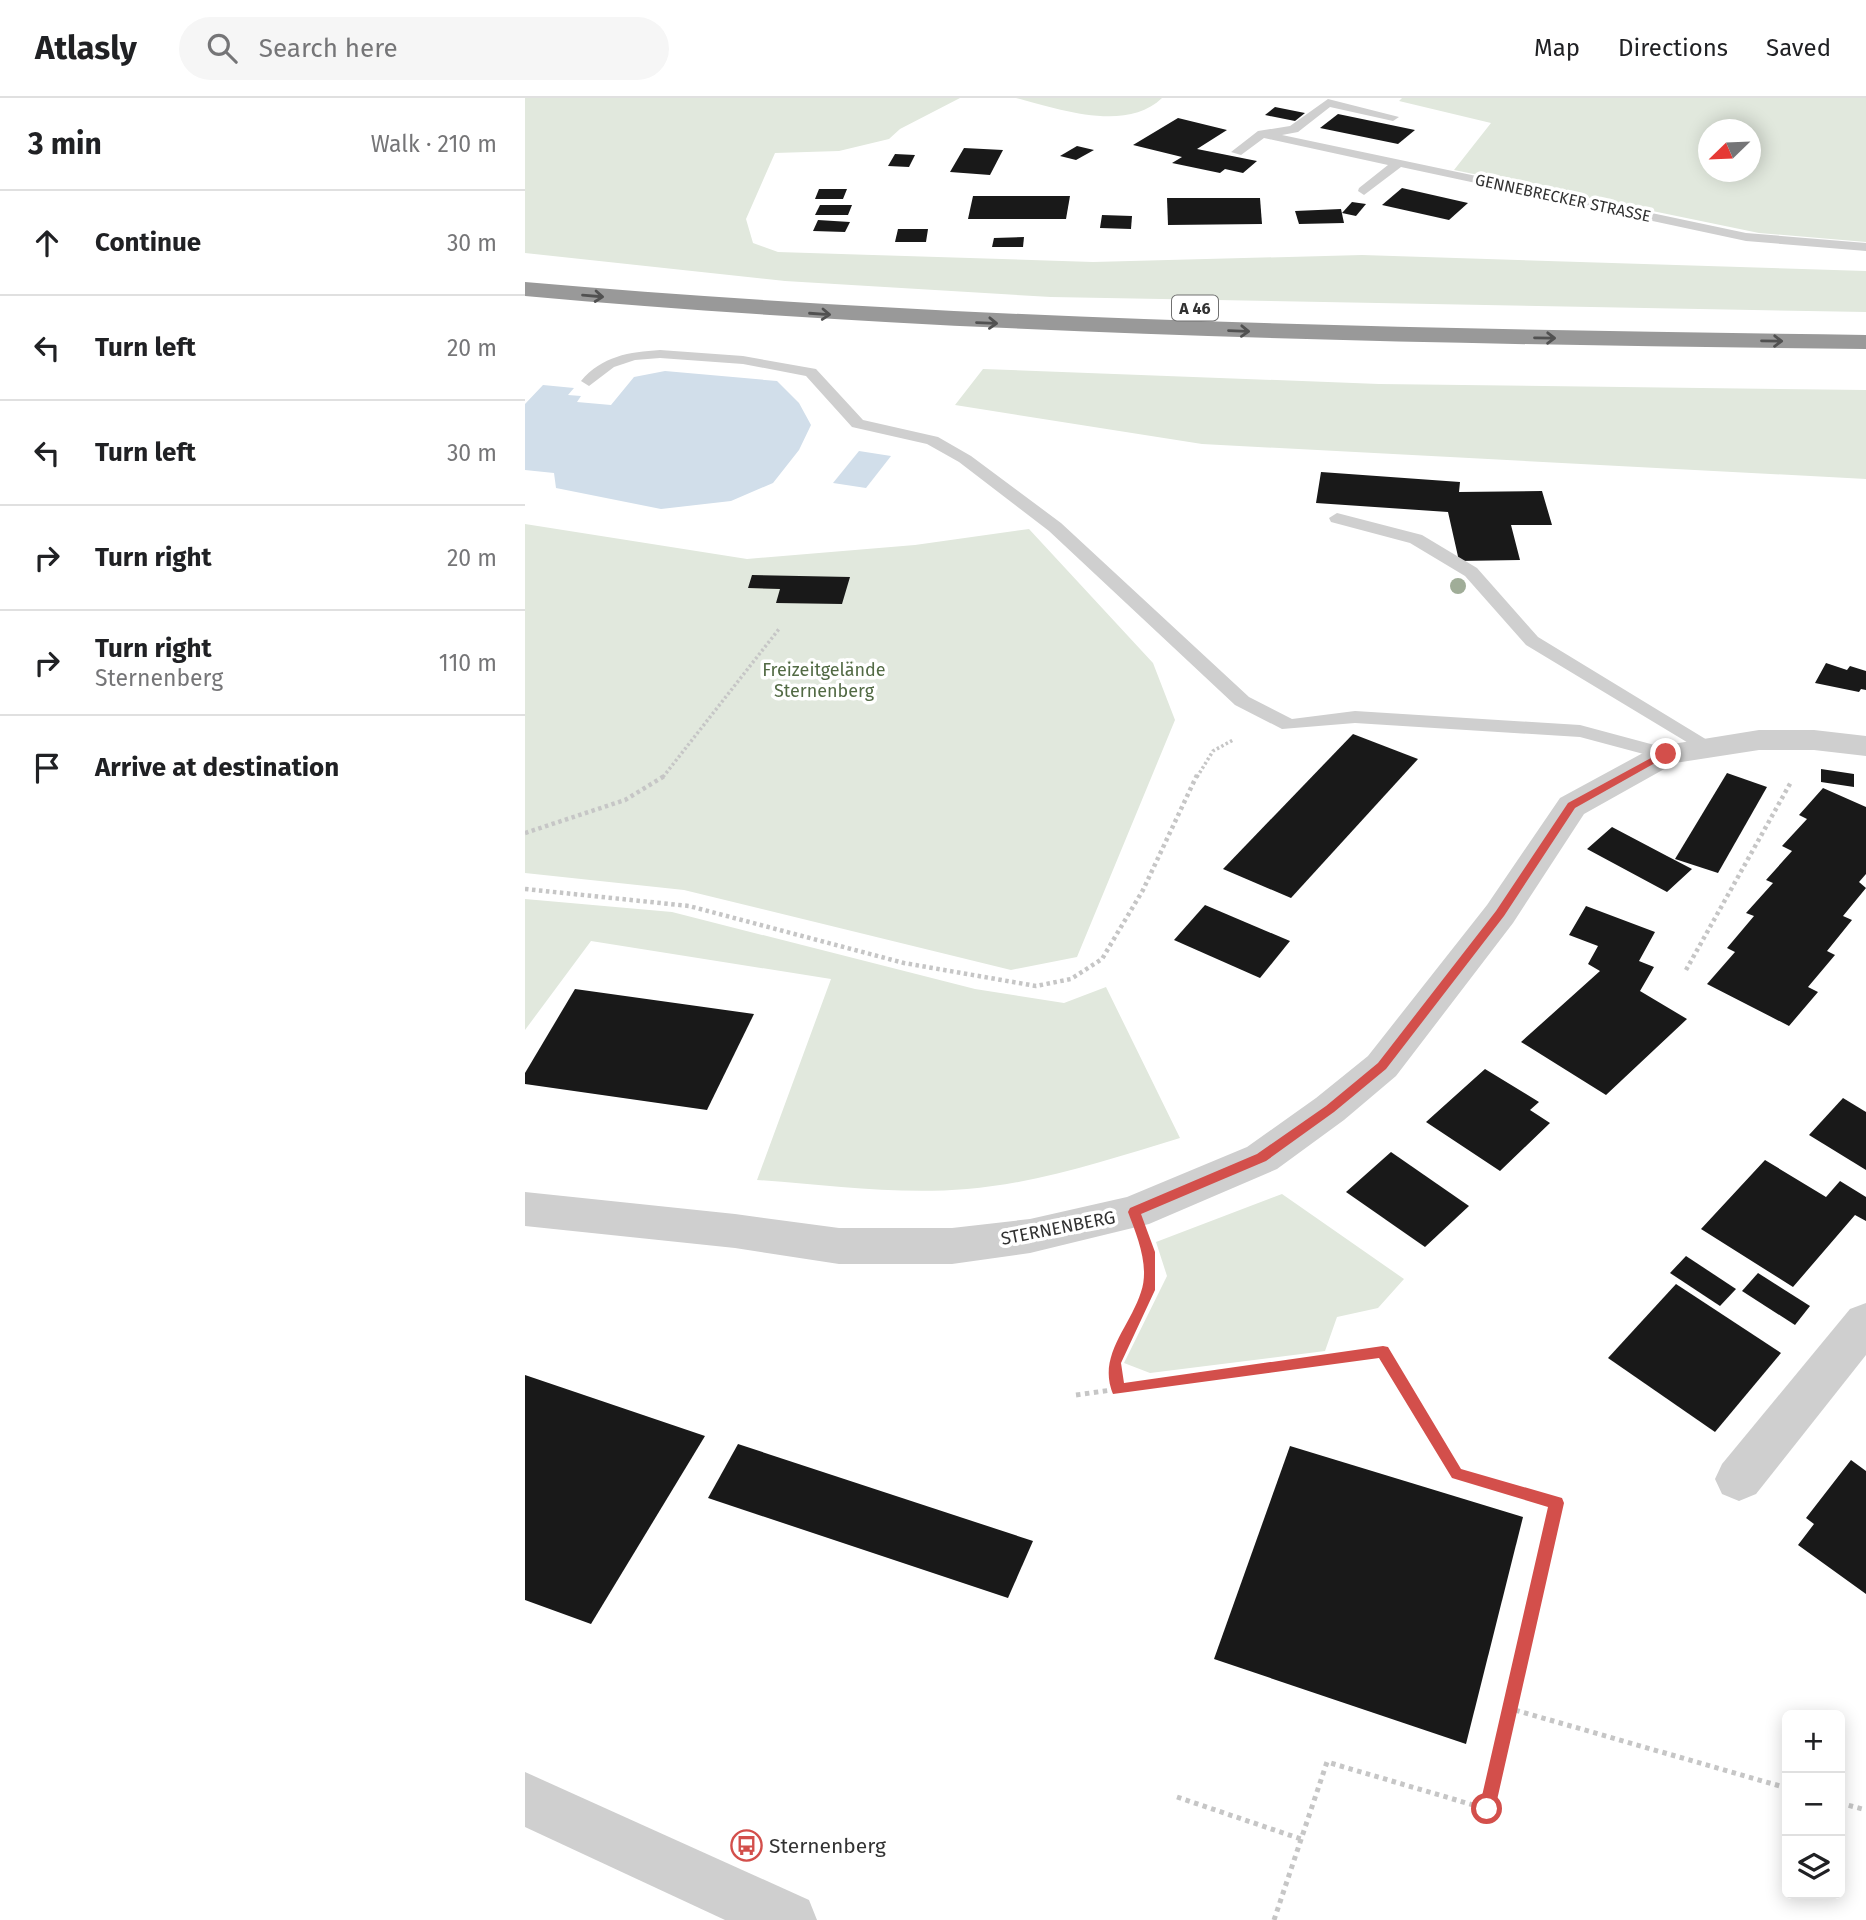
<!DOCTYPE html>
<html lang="en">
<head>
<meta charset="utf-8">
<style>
	:root { --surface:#fff; --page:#f6f6f6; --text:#202124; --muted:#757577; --line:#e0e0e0 }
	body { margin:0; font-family:"Fira Sans",sans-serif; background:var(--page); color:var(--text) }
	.controls { position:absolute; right:21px; bottom:21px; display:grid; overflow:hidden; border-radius:10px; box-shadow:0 4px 18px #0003 }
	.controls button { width:63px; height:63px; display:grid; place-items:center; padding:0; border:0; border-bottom:2px solid var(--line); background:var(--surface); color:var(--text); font:35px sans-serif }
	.compass { position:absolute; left:1173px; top:21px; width:63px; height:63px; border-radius:50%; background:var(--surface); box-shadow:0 4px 18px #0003; rotate:247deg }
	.stop { position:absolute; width:21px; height:21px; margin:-16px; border:5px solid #d34f4b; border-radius:50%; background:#fff }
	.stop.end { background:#d34f4b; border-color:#fff; box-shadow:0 2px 7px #0008 }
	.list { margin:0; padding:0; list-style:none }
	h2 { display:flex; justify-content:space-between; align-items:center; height:91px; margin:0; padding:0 28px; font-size:30px }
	h2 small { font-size:23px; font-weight:400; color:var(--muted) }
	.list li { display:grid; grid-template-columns:46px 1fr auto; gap:21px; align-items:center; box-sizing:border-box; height:105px; padding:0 28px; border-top:2px solid var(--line) }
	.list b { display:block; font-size:26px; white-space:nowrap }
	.list p { margin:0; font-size:23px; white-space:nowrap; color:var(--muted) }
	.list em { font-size:23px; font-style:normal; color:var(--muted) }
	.icon { flex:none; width:38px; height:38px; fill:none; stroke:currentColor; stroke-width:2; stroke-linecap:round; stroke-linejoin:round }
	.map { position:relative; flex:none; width:1341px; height:1822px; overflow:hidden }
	header { display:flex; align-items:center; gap:42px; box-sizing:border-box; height:98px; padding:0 35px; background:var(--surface); border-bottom:2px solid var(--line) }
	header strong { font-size:33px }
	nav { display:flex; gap:38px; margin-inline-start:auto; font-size:24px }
	.search { width:490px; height:63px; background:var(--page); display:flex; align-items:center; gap:18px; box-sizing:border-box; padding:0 24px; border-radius:38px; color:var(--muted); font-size:26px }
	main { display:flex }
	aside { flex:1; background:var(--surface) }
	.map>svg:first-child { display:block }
	.green { fill:#e1e8dd; fill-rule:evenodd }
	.water { fill:#d1deea }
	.building { fill:#191919 }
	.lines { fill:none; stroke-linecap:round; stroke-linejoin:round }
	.path-far2 { stroke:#c6c6c6; stroke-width:3.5; stroke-dasharray:2.5 2.5; stroke-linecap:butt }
	.path-far1 { stroke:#c6c6c6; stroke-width:4.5; stroke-dasharray:3.5 3.5; stroke-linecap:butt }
	.path { stroke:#c6c6c6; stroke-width:5; stroke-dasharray:4.5 4.5; stroke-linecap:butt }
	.lane { fill:#cfcfcf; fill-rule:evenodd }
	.street { fill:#cfcfcf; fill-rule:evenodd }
	.highway { fill:#999; fill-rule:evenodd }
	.tree { fill:#a0ad98 }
	.oneway { stroke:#515151 }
	.route { fill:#d34f4b }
	.labels { text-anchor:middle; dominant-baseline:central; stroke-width:7; stroke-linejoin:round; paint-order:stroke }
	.far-street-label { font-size:16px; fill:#323232; stroke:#fff }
	.shield { fill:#fff; stroke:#707070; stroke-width:2 }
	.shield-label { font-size:16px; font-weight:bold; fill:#323232 }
	.park-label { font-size:18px; fill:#526a44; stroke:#fff }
	.street-label { font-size:18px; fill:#323232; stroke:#fff }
	.near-poi-label { font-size:21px; fill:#323232; stroke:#fff; text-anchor:start }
</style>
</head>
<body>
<header>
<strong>Atlasly</strong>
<div class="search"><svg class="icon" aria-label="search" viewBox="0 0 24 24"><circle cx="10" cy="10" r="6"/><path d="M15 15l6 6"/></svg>Search here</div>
<nav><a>Map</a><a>Directions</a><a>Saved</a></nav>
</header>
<main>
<aside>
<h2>3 min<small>Walk · 210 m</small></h2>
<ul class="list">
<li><svg class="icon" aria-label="ahead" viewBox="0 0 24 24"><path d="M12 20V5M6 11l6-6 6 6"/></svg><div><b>Continue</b></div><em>30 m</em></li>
<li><svg class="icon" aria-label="left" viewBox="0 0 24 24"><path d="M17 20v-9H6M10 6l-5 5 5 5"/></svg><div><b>Turn left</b></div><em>20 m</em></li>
<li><svg class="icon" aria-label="left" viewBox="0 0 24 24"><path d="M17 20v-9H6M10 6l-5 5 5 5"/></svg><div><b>Turn left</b></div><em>30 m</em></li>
<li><svg class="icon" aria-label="right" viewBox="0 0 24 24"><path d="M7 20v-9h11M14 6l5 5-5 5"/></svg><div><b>Turn right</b></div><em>20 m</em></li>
<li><svg class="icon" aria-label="right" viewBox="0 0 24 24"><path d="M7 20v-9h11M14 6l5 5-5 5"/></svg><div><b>Turn right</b><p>Sternenberg</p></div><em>110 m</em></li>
<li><svg class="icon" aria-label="arrive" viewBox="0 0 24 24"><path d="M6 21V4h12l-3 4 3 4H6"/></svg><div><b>Arrive at destination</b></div></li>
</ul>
</aside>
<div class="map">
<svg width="1341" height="1822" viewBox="0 0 1341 1822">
	<rect width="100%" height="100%" fill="#fff"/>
	<!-- green -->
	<g class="green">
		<path d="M0 0H435L375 31 364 41 314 53 250 55 221 121 228 145 253 154 568 164 837 157 1341 173V214L526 199 260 183 0 155Z"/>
		<path d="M491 0H637C601 35 534 11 491 0Z"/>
		<path d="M877 0H1341V144L1234 135 929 72 966 25 874 3ZM1184 32H1226V74H1184Z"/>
		<path d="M458 271 854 286 1341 292V381L677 346 430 307Z"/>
		<path d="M0 426 222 461 390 447 504 431 628 565 650 622 552 859 486 872 159 792 0 775Z"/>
		<path d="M0 801 147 814 450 891 539 905 581 889 655 1040C585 1061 515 1085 442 1091 373 1097 301 1087 232 1082L306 881 66 843 0 932Z"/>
		<path d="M757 1096 879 1181 853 1210 812 1219 800 1253 625 1275 599 1265 642 1178 631 1144Z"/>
	</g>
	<!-- water -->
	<g class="water">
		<path d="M140 273 252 283 274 305 286 327 274 352 248 385 206 403 136 411 31 390 29 375 0 372V306L18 287 49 290 43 297 56 298 52 304 86 307 109 279Z"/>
		<path d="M334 353 366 358 341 390 308 385Z"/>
	</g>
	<!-- building -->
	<g class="building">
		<path d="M750 9 780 15 770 23 740 17Z"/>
		<path d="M813 16 890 32 873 46 795 30Z"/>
		<path d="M653 20 702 32 672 51 732 63 718 75 700 71 695 75 647 65 657 59 608 47Z"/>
		<path d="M552 48 569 52 551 62 535 58Z"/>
		<path d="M439 50 478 52 465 77 425 74Z"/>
		<path d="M370 56 390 57 384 69 363 68Z"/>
		<path d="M877 90 943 105 924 122 857 107Z"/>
		<path d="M294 91H322L318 101H290Z"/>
		<path d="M448 98H545L541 121H443Z"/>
		<path d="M642 100H735L737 126 643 127Z"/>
		<path d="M827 104 841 106 831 118 817 115Z"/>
		<path d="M295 107H327L323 117H290Z"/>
		<path d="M816 111 819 125 774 126 770 113Z"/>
		<path d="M577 117 607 118 606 131 575 130Z"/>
		<path d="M293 122 325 124 320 134 288 133Z"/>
		<path d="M373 131H403L401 144H370Z"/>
		<path d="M499 139 498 149H467L469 140Z"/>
		<path d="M796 374 935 384 934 394 1017 393 1027 427H986L995 462 934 463 923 414 791 405Z"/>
		<path d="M227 477 325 479 317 506 251 505 255 491 223 490Z"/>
		<path d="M1301 565 1322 572 1325 568 1341 573V592L1336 591 1334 594 1290 585Z"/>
		<path d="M828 636 893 661 766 800 698 771Z"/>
		<path d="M1296 671 1329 676V689L1296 684Z"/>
		<path d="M1202 675 1242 689 1193 775 1150 761Z"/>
		<path d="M1298 690 1341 709V776L1334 784 1341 790 1318 818 1327 822 1302 853 1310 857 1283 889 1293 894 1264 928 1182 886 1210 854 1202 850 1229 818 1221 815 1248 785 1241 782 1267 753 1257 748 1282 721 1274 717Z"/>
		<path d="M1087 729 1142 758 1167 771 1142 794 1062 751Z"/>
		<path d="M680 807 765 843 735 880 649 842Z"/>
		<path d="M1061 808 1130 834 1114 863 1129 869 1115 893 1162 921 1081 997 996 944 1075 873 1063 866 1073 848 1044 837Z"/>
		<path d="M50 891 229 916 182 1012 0 986V975Z"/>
		<path d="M960 971 1014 1004 1005 1012 1025 1025 975 1073 901 1024Z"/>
		<path d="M1318 1000 1341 1014V1072L1284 1037Z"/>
		<path d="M866 1054 944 1108 900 1149 821 1094Z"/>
		<path d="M1240 1062 1301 1099 1315 1083 1341 1099V1123L1330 1117 1268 1189 1176 1131Z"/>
		<path d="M1161 1158 1211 1191 1195 1208 1145 1175Z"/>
		<path d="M1233 1175 1285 1208 1270 1227 1217 1193Z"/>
		<path d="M1151 1186 1256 1255 1190 1334 1083 1260Z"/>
		<path d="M0 1277 180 1338 66 1526 0 1502Z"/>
		<path d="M213 1346 508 1443 483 1500 183 1400Z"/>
		<path d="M765 1348 998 1419 941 1646 689 1561Z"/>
		<path d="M1326 1362 1341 1373V1496L1273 1447 1289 1426 1281 1420Z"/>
	</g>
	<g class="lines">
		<!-- path-far2 -->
		<g class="path-far2">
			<path d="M138 679 254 531"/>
			<path d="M672 679 688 653 708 642"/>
		</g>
		<!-- path-far1 -->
		<g class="path-far1">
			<path d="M0 735 100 702 141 677"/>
			<path d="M0 791 164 808 379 865 511 888 546 881 577 861 618 792 672 677"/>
			<path d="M1161 872 1266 684"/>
			<path d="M623 1157 624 1177"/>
		</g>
		<!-- path -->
		<g class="path">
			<path d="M593 1292 589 1265 624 1192V1175"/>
			<path d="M551 1297 858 1254 932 1376 1031 1405 983 1610 1262 1690"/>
			<path d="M652 1699 776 1741"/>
			<path d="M1315 1705 1341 1712"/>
			<path d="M749 1822 802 1664 962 1711 983 1610"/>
		</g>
		<!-- lane -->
		<g class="lane">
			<path d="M803 1 874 19 868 23 805 9 773 34 757 37 1221 135 1341 145V153L1221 143 876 69 839 97 833 93 834 90 863 67 739 40 716 57 706 54 733 33 765 28Z"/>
			<path d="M135 252 218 258 291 271 338 322 413 339 446 358 536 425 724 599 767 621 830 613 1055 627 1148 652 1151 656 1141 662 1055 639 830 625 757 631 710 607 524 433 434 364 402 346 327 329 281 278 218 266 135 260 110 262 89 269 64 288 56 283C77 258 104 254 135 252Z"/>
			<path d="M812 415 897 437 952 470 1013 539 1192 648 1189 652H1175L1001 547 940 478 885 445 806 424 804 420Z"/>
		</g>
		<!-- street -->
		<g class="street">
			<path d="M1234 632H1289L1341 638V658L1289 652H1234L1150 665 1059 716 988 825 871 978 819 1022 752 1071 624 1126 505 1155 427 1166H314L210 1150 0 1128V1094L210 1116 314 1130H427L505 1121 602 1099 722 1049 791 1000 843 958 962 807 1035 700 1129 649Z"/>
			<path d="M1341 1205V1257L1231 1396 1214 1403 1197 1396 1190 1381 1197 1366 1325 1211Z"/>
			<path d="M0 1674 284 1802 292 1822H200L0 1729Z"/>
		</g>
		<!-- highway -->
		<path class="highway" d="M0 184C446 223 893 231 1341 237V251C893 246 446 238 0 198Z"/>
	</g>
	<!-- trees -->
	<circle class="tree" cx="933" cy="488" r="8"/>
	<!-- one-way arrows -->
	<defs><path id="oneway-shaft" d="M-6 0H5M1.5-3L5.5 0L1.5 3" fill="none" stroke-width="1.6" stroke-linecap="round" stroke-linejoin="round" transform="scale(1.75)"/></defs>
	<g class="oneway">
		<use href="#oneway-shaft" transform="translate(68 198) rotate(5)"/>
		<use href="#oneway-shaft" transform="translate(295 216) rotate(4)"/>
		<use href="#oneway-shaft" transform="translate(462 225) rotate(2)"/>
		<use href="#oneway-shaft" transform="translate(714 233) rotate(2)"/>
		<use href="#oneway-shaft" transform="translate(1020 240) rotate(1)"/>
		<use href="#oneway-shaft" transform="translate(1247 243) rotate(1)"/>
	</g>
	<!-- route -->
	<path class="route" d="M1137 654 1146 656 1050 710 979 818 861 971 809 1014 741 1063 616 1116 630 1154V1192L596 1265 599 1285 858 1248 863 1249 936 1371 1037 1400 1039 1405 970 1711 962 1719 954 1711 1023 1409 927 1380 854 1260 588 1296C572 1258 605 1229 616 1194 625 1168 612 1138 603 1114L605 1110 732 1056 801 1008 853 965 971 813 1043 705Z"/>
	<!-- icons -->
	<defs>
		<symbol id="bus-ring" viewBox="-11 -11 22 22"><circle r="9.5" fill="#fff" stroke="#d34f4b" stroke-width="1.5"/><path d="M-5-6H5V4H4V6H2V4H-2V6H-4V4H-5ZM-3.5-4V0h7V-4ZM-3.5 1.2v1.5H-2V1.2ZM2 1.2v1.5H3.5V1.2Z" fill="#d34f4b"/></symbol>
	</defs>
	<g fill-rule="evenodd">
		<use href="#bus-ring" x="204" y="1730" width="35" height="35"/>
	</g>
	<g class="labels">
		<!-- far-street labels -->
		<g class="far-street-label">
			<text transform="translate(1038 100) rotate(12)">GENNEBRECKER STRASSE</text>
		</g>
		<!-- shield labels -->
		<rect class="shield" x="647" y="197.5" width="46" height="25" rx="5"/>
		<g class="shield-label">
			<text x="670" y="210">A 46</text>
		</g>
		<!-- park labels -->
		<g class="park-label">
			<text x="299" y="572">Freizeitgelände<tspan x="299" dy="21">Sternenberg</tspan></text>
		</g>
		<!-- street labels -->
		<g class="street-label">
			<text transform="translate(533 1130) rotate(-11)">STERNENBERG</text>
		</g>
		<!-- near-poi labels -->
		<g class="near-poi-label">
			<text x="244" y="1748">Sternenberg</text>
		</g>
	</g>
</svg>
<div class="controls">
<button>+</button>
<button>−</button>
<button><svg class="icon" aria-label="layers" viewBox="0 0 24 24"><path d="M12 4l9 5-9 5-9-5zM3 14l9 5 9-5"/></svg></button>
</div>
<svg class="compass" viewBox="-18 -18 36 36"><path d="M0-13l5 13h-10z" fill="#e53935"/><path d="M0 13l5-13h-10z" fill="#757577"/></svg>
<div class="stop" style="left:962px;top:1711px"></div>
<div class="stop end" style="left:1141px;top:656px"></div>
</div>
</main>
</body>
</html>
